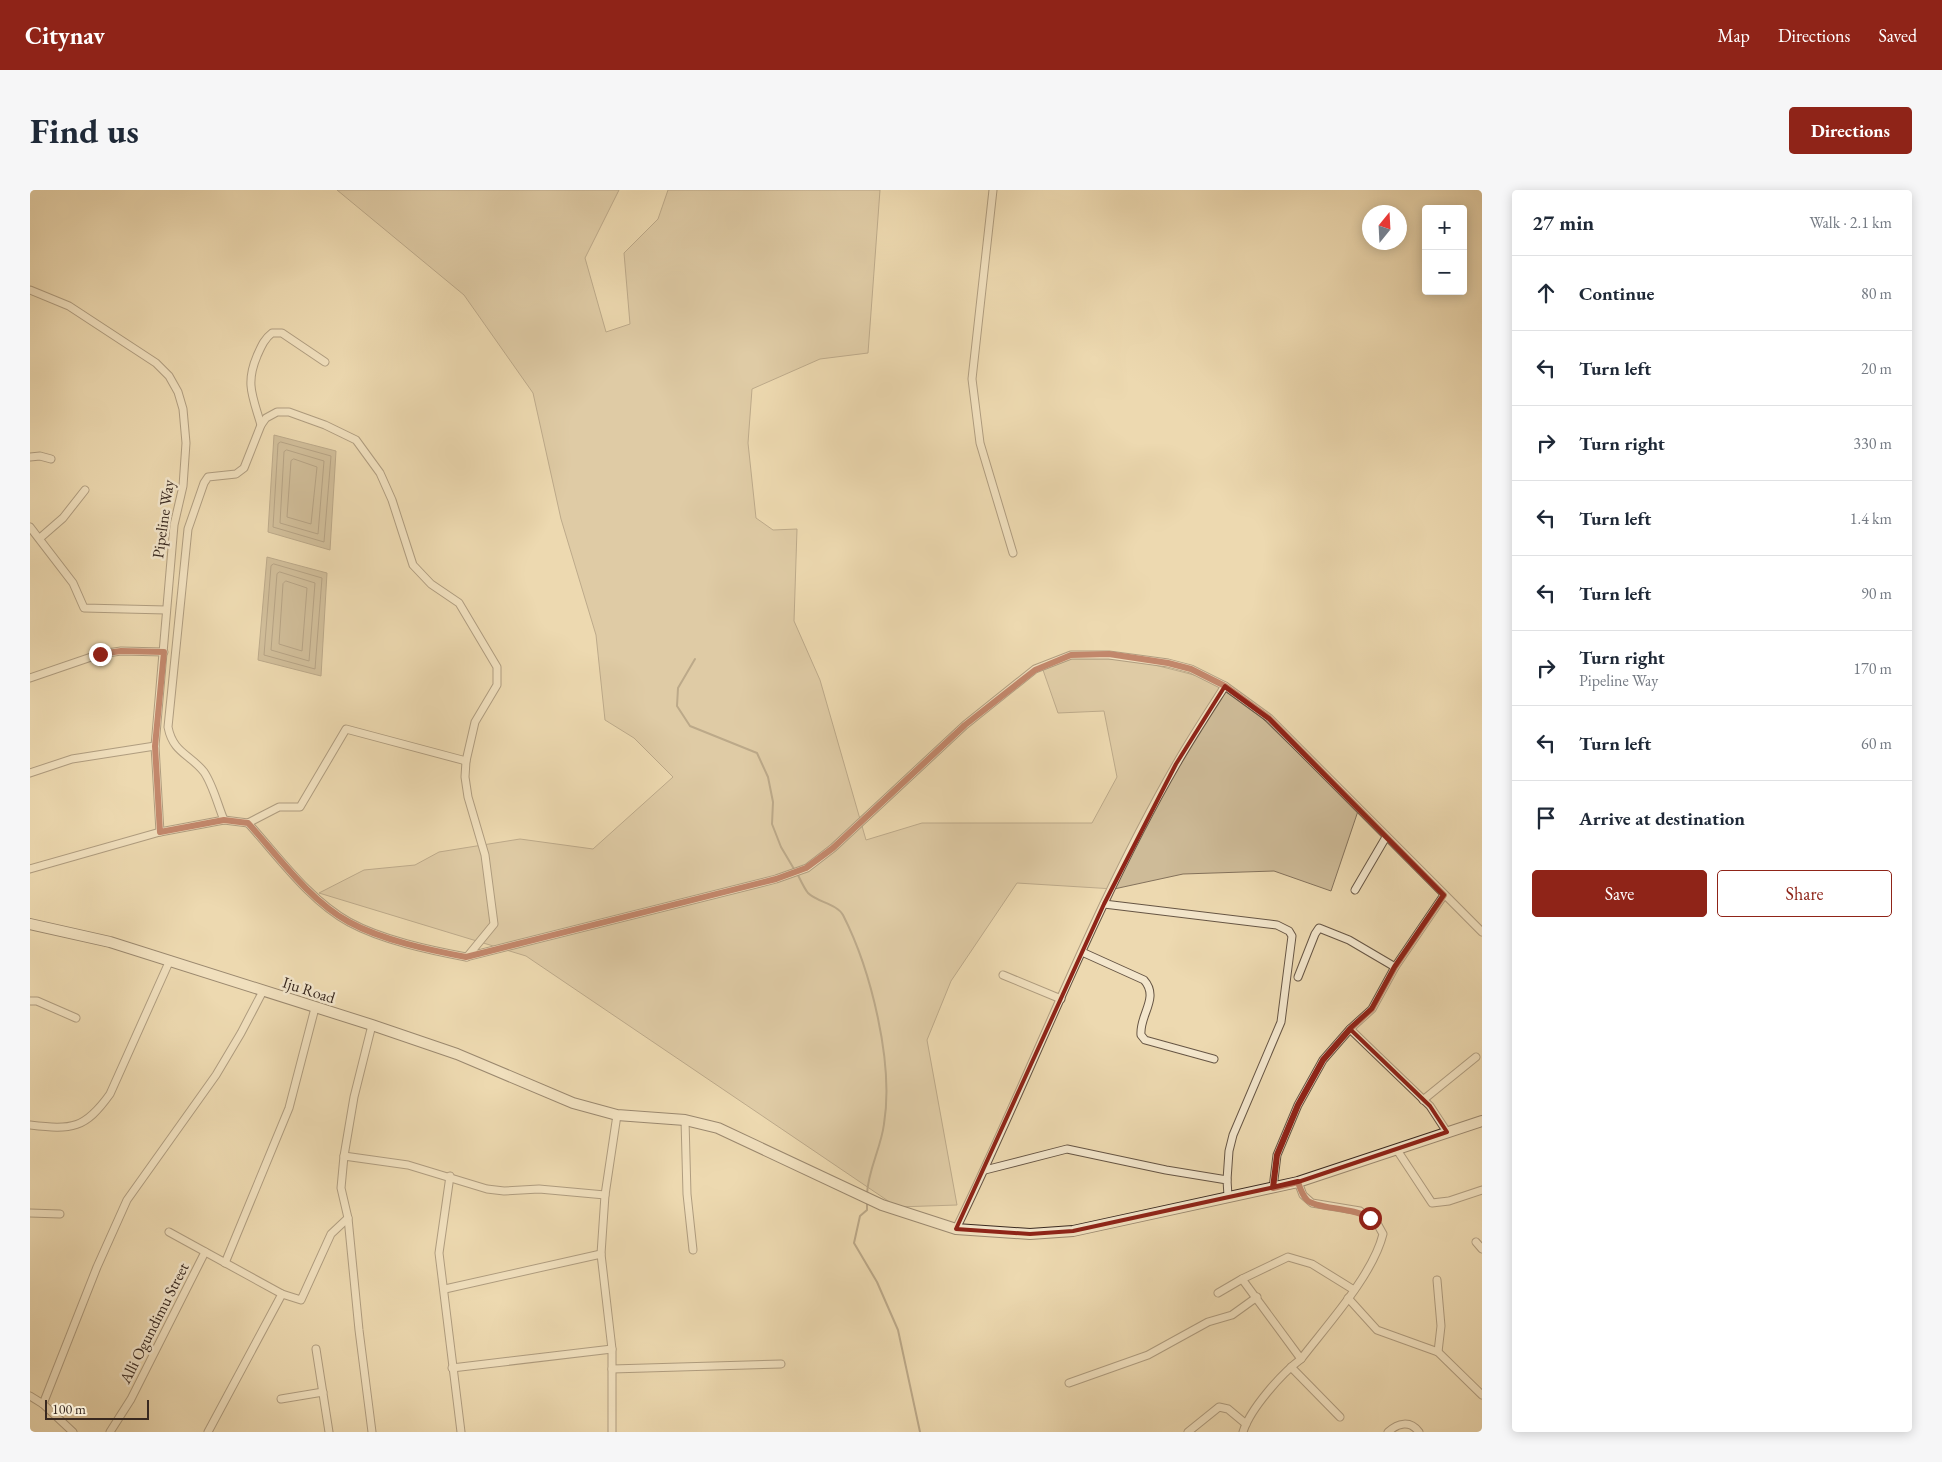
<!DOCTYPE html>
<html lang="en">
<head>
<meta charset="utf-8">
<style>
	:root { --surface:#fff; --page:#f6f6f7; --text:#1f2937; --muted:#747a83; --line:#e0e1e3; --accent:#8f2418 }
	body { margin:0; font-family:"EB Garamond",serif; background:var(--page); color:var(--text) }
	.controls { position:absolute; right:15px; top:15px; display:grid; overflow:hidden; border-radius:5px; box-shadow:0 2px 12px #0003 }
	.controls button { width:45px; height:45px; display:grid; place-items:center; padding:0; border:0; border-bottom:1px solid var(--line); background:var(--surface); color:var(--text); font:25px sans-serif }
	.compass { position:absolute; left:1332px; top:15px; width:45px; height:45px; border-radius:50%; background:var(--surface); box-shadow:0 2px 12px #0003; rotate:18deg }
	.scale { position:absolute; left:15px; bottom:12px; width:104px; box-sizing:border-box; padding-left:5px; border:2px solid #392920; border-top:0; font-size:14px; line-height:18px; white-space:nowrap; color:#392920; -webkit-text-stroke:4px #f3e6cc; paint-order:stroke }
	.stop { position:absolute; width:15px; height:15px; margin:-11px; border:4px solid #8f2418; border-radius:50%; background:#fff }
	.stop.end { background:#8f2418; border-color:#fff; box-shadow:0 1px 5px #0008 }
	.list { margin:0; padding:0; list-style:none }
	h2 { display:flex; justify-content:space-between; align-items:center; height:65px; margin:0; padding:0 20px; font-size:21px }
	h2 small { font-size:16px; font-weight:400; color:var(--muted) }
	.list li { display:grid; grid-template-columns:32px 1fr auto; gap:15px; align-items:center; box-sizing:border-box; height:75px; padding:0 20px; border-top:1px solid var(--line) }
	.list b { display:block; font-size:19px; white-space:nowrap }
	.list p { margin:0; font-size:16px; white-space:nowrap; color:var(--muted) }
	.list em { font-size:16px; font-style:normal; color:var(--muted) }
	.actions { display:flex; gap:10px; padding:15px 20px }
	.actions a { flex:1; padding:11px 0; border:1px solid var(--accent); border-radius:5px; text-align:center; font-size:18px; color:var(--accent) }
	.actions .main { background:var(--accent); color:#fff }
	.icon { flex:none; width:28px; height:28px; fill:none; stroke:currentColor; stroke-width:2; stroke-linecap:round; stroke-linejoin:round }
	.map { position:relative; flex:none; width:1452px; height:1242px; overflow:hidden; border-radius:5px }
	header { display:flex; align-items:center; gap:30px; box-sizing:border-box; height:70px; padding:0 25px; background:var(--accent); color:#fff }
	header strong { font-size:24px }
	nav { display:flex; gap:28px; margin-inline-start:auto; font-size:18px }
	.intro { display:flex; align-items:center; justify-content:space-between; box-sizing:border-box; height:120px; padding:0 30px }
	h1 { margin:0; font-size:35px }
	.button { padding:12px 22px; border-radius:5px; background:var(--accent); color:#fff; font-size:18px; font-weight:700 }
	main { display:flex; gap:30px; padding:0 30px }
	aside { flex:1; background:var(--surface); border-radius:5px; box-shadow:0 2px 12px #0003 }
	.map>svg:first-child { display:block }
	.green { fill:#cebb98; stroke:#84725c }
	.water { fill:#b09d7f; stroke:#806f59 }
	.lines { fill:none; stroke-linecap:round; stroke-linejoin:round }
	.shore { stroke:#746350; stroke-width:1 }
	.stream { stroke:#806f59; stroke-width:2 }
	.minor-casing { stroke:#654; stroke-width:9 }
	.secondary-casing { stroke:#392920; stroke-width:12 }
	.minor { stroke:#f3e6cc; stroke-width:7 }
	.secondary { stroke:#f3e6cc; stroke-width:10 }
	.route { stroke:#8f2418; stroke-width:6 }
	.marked { fill:none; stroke:#8f2418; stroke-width:4; stroke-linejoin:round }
	.labels { text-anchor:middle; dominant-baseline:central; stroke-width:5; stroke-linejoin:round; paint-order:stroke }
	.street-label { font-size:16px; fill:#392920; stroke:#f3e6cc }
</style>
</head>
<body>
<header>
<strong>Citynav</strong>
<nav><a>Map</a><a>Directions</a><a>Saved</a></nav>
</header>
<div class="intro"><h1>Find us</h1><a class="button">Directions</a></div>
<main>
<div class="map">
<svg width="1452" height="1242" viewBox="0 0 1452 1242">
	<rect width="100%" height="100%" fill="#edd9b0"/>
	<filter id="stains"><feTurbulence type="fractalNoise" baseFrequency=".004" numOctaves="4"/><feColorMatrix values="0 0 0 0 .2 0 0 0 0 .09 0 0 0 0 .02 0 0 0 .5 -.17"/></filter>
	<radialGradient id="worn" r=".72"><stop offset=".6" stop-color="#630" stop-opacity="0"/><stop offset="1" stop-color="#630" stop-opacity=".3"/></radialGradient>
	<!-- green -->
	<path class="green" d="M307 0H589L555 68 576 142 600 134 594 63 628 29 638 0H850L838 163 790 169 722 199 718 253 726 328 743 340 767 339 764 431 790 490 836 650 892 633H1062L1087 587 1074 521 1028 523 1013 480 1041 469H1101L1176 488 1227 523 1328 621 1301 701 1244 681 1153 684 1084 699 987 693 921 791 897 850 927 1015 867 1017 496 766 289 703 334 680 385 675 409 662 490 649 563 659 643 587 604 548 575 530 566 445 531 329 503 203 434 105Z"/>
	<!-- water -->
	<g class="water">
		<path d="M244 245 306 261 300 360 238 342Z"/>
		<path d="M237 367 297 383 291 486 228 470Z"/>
	</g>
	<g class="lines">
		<!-- shore -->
		<g class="shore">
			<path d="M251 252 301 266 294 352 243 337 248 254Z"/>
			<path d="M257 260 294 271 288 344 250 333 254 262Z"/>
			<path d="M264 269 287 277 281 334 257 327 261 271Z"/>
			<path d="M244 374 292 388 285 479 234 465 241 376Z"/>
			<path d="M250 382 285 393 279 471 241 460 247 384Z"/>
			<path d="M256 391 277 398 272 461 249 454 253 394Z"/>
		</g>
		<!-- stream -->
		<g class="stream">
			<path d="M665 469 648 498 647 516 660 536 727 563 738 587 743 612 742 634 751 657 764 679"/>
			<path d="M767 683C770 689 774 698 778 703 787 712 807 714 813 725 841 780 864 873 854 934 851 958 838 980 837 1004"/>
			<path d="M837 1011V1020L830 1026 824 1053 847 1092 868 1140 890 1242"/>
		</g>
		<defs>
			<g id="minor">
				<path d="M963 0 942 189 950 253 983 363"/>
				<path d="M0 100 39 116 126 173 139 186 148 202 153 219 156 253 153 296 144 335 125 556 130 642"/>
				<path d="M231 235C223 207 215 194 227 166 231 157 234 149 242 143H252L295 172"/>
				<path d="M0 267 10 266 21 269"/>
				<path d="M0 337 43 393 54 418 136 420"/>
				<path d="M10 348 33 328 55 300"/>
				<path d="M0 488 70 464 91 461 134 462"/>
				<path d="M0 583 42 569 125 556"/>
				<path d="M194 630C188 616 183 595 174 582 160 564 143 563 138 537L158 339 174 293 178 287 206 284 214 278 231 235 236 228 247 222H259L295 235 326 250 350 283 362 310 383 375 401 394 429 413 467 477V495L445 532 436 571 435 587 438 607 455 665 464 734 437 767"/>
				<path d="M218 633C248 666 279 710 319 732 352 750 399 760 436 767L746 689 777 678 803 658 935 535 1005 479 1041 465H1079L1138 473 1161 479 1195 496 1239 528 1452 742"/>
				<path d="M0 679 130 642 194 630 218 633 249 617H270L316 539 436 571"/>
				<path d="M1325 700 1356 647"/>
				<path d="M1074 714 1247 735 1259 741 1262 746 1251 832 1203 945 1199 961 1197 990"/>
				<path d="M1052 762 1114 790C1130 808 1109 825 1111 845L1115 850 1184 869"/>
				<path d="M973 785 1031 809"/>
				<path d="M1268 787 1285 744 1289 738 1319 750 1365 777"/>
				<path d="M0 811H7L46 828"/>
				<path d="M342 835 324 907 314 966 311 998 318 1028 329 1140 342 1242"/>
				<path d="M1320 839 1400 916 1417 942"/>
				<path d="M1393 910 1446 867"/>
				<path d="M655 930 657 1004 663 1060"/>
				<path d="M0 935C42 940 55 939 80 904L140 770"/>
				<path d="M1367 960 1402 1013 1419 1011 1452 1000"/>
				<path d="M314 966 378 975 457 999 474 1001 509 999 575 1005"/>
				<path d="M955 980 1037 959 1136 980 1197 990 1198 1006"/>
				<path d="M420 986 409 1063 431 1242"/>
				<path d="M1243 998 1247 965 1268 915 1293 870 1320 839 1342 819 1365 777 1414 705"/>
				<path d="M0 1023 30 1024"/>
				<path d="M926 1039C1001 885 1061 722 1147 573 1162 547 1179 521 1195 496"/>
				<path d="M139 1042 252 1104 271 1110 301 1044 318 1028"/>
				<path d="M1446 1052 1452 1059"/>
				<path d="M195 1073 259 918 285 818"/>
				<path d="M1212 1089 1271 1169"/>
				<path d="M1407 1090 1411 1136 1408 1162"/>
				<path d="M415 1099 571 1064"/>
				<path d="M1188 1103 1212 1089 1258 1067 1282 1074 1324 1100"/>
				<path d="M1318 1108 1347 1140 1408 1162 1452 1205"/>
				<path d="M286 1159 299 1242"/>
				<path d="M1261 1177 1310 1227"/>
				<path d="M422 1178 582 1159"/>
				<path d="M582 1179 751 1174"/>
				<path d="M1039 1193 1118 1165 1178 1132 1202 1125 1227 1107"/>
				<path d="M0 1206 13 1214 43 1242"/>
				<path d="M251 1209 293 1202"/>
				<path d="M13 1214 67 1077 97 1010 186 885 211 843 233 801"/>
				<path d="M80 1242 101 1209 175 1062"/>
				<path d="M178 1242 252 1104"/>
				<path d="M582 1242V1159L571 1064 575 1005 587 925"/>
				<path d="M1158 1242 1189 1217 1198 1219 1216 1234"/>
				<path d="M1213 1242C1220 1219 1252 1183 1271 1169 1297 1135 1343 1085 1353 1044L1348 1035 1330 1021 1282 1013 1273 1005 1268 992"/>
				<path d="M1358 1242C1368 1233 1380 1230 1389 1242"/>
			</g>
			<path id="secondary" d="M0 734 80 752 342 835 427 864 543 913 587 925 655 930 688 938 852 1015 926 1039 1000 1044 1043 1041 1268 992 1452 931"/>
		</defs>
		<!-- minor casing -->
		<use href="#minor" class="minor-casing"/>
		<!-- secondary casing -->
		<use href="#secondary" class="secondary-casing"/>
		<!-- minor -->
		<use href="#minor" class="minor"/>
		<!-- secondary -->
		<use href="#secondary" class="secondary"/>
	</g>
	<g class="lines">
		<!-- route -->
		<path class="route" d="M70 464 91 461 134 462 125 556 130 642 194 630 218 633C248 666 279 710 319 732 352 750 399 760 436 767L746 689 776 678 803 658 935 535 1005 480 1041 465 1079 464 1138 473 1161 479 1195 496 1239 528 1414 705 1365 777 1342 819 1320 839 1293 870 1268 915 1247 965 1243 998 1268 992C1270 998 1272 1005 1277 1010 1286 1019 1323 1017 1340 1028"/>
	</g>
	<!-- marked area -->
	<path d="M0 0H1452V1242H0ZM1195 496 1239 528 1414 705 1365 777 1342 819 1320 839 1400 916 1417 942 1268 992 1043 1041 1000 1044 926 1039 1074 714 1146 574Z" fill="#edd9b0" fill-opacity=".55" fill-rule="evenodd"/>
	<path class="marked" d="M1195 496 1239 528 1414 705 1365 777 1342 819 1320 839 1400 916 1417 942 1268 992 1043 1041 1000 1044 926 1039 1074 714 1146 574Z"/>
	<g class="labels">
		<!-- street labels -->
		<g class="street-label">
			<text transform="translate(133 329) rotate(-82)">Pipeline Way</text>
			<text transform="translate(279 800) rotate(18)">Iju Road</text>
			<text transform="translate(124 1133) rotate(-63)">Alli Ogundimu Street</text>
		</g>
	</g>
	<rect width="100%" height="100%" filter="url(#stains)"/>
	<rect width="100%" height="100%" fill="url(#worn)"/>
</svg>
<div class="controls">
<button>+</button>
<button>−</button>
</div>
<svg class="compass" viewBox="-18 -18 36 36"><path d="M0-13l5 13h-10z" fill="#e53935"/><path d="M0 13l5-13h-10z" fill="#747a83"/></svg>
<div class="scale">100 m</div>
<div class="stop" style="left:1340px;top:1028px"></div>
<div class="stop end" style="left:70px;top:464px"></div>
</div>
<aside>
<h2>27 min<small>Walk · 2.1 km</small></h2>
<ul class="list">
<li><svg class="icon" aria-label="ahead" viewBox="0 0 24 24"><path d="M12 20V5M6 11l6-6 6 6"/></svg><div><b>Continue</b></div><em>80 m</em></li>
<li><svg class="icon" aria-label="left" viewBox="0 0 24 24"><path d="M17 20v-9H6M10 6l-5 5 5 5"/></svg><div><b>Turn left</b></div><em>20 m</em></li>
<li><svg class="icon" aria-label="right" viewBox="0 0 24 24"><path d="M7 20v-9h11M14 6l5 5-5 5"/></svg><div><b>Turn right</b></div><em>330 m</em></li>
<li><svg class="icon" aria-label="left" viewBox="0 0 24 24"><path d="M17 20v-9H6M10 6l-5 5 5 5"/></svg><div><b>Turn left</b></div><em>1.4 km</em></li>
<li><svg class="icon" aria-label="left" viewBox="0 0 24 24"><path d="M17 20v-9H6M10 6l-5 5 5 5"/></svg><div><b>Turn left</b></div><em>90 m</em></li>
<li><svg class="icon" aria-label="right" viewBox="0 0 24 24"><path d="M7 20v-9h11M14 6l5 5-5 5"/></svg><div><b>Turn right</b><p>Pipeline Way</p></div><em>170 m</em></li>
<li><svg class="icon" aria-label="left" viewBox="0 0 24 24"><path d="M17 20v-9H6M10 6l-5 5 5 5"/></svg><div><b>Turn left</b></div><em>60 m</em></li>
<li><svg class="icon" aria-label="arrive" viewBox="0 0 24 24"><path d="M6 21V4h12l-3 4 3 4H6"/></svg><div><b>Arrive at destination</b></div></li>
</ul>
<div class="actions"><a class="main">Save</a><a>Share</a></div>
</aside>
</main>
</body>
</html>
